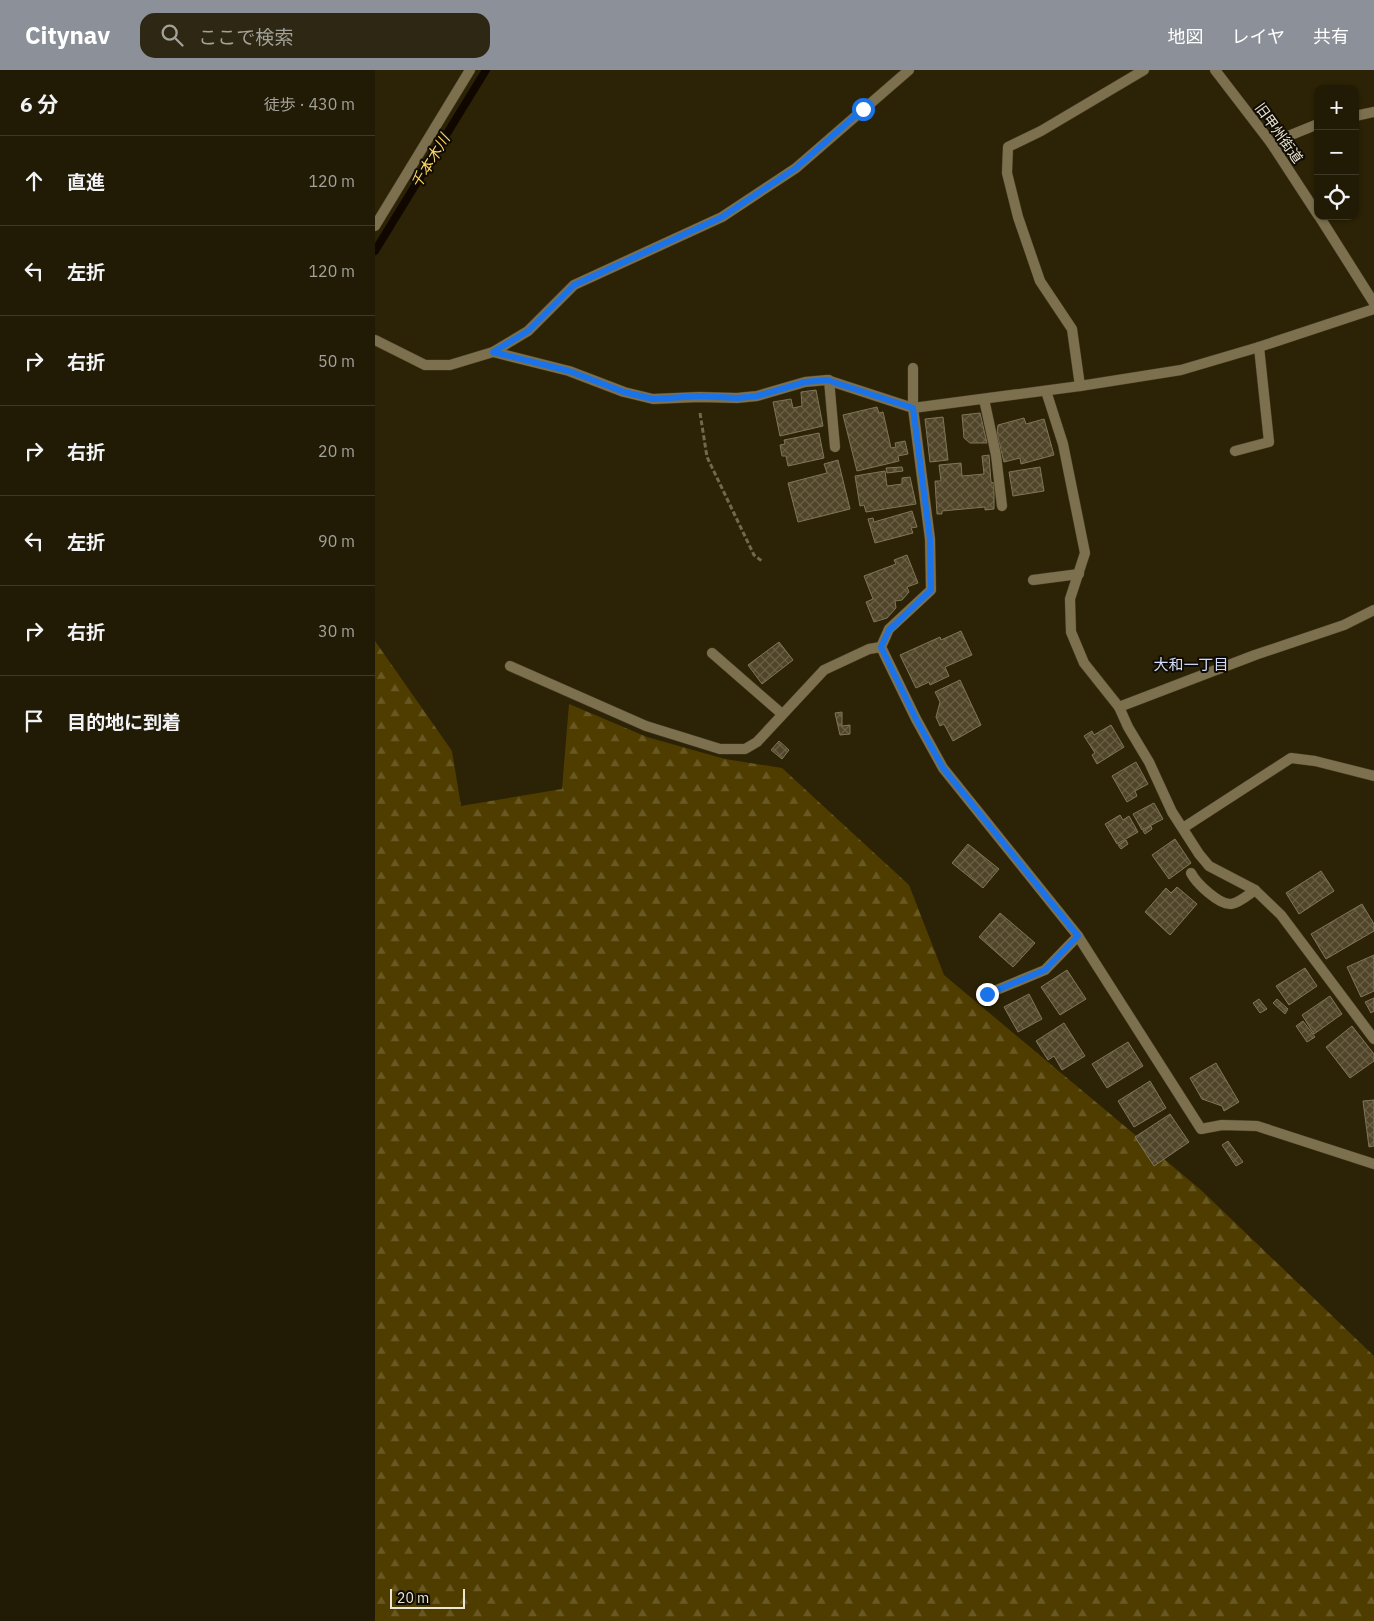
<!DOCTYPE html>
<html lang="ja">
<head>
<meta charset="utf-8">
<style>
	:root { --surface:#211a04; --page:#2d2713; --text:#f1f3f6; --muted:#a2a19a; --line:#3e3826; --accent:#8c9099 }
	body { margin:0; font-family:"IBM Plex Sans","Noto Sans JP",sans-serif; background:var(--page); color:var(--text) }
	.controls { position:absolute; right:15px; top:15px; display:grid; overflow:hidden; border-radius:10px; box-shadow:0 1px 4px #0004 }
	.controls button { width:45px; height:45px; display:grid; place-items:center; padding:0; border:0; border-bottom:1px solid var(--line); background:var(--surface); color:var(--text); font:25px sans-serif }
	.scale { position:absolute; left:15px; bottom:12px; width:75px; box-sizing:border-box; padding-left:5px; border:2px solid #eae5d4; border-top:0; font-size:14px; line-height:18px; white-space:nowrap; color:#eae5d4; -webkit-text-stroke:4px #100c03; paint-order:stroke }
	.stop { position:absolute; width:15px; height:15px; margin:-11px; border:4px solid #1a73e8; border-radius:50%; background:#fff }
	.stop.end { background:#1a73e8; border-color:#fff; box-shadow:0 1px 5px #0008 }
	.list { margin:0; padding:0; list-style:none }
	h2 { display:flex; justify-content:space-between; align-items:center; height:65px; margin:0; padding:0 20px; font-size:21px }
	h2 small { font-size:16px; font-weight:400; color:var(--muted) }
	.list li { display:grid; grid-template-columns:32px 1fr auto; gap:15px; align-items:center; box-sizing:border-box; height:90px; padding:0 20px; border-top:1px solid var(--line) }
	.list b { display:block; font-size:19px; white-space:nowrap }
	.list em { font-size:16px; font-style:normal; color:var(--muted) }
	.icon { flex:none; width:28px; height:28px; fill:none; stroke:currentColor; stroke-width:2; stroke-linecap:round; stroke-linejoin:round }
	.map { position:relative; flex:none; width:999px; height:1551px; overflow:hidden }
	header { display:flex; align-items:center; gap:30px; box-sizing:border-box; height:70px; padding:0 25px; background:var(--accent); color:#fff }
	header strong { font-size:24px }
	nav { display:flex; gap:28px; margin-inline-start:auto; font-size:18px }
	.search { width:350px; height:45px; background:var(--page); display:flex; align-items:center; gap:12px; box-sizing:border-box; padding:0 18px; border-radius:15px; color:var(--muted); font-size:19px }
	main { display:flex }
	aside { flex:1; background:var(--surface) }
	.map>svg:first-child { display:block }
	.forest { fill:url(#forest-firs) }
	.lines { fill:none; stroke-linecap:round; stroke-linejoin:round }
	.stream { stroke:#100700; stroke-width:8 }
	.building { fill:url(#building-cross-hatch); stroke:#807557 }
	.lane-casing { stroke:#473d22; stroke-width:11 }
	.street-casing { stroke:#473d22; stroke-width:11 }
	.path { stroke:#70684f; stroke-width:3; stroke-dasharray:5 2.5; stroke-linecap:butt }
	.lane { stroke:#7c704f; stroke-width:10 }
	.street { stroke:#7c704f; stroke-width:10 }
	.route { stroke:#1a73e8; stroke-width:6 }
	.labels { text-anchor:middle; dominant-baseline:central; stroke-width:4; stroke-linejoin:round; paint-order:stroke }
	.street-label { font-size:14px; fill:#eae5d4; stroke:#100c03 }
	.water-label { font-size:15px; font-style:italic; fill:#fdd563; stroke:#100c03 }
	.neighbourhood-label { font-size:15px; fill:#d3ddf9; stroke:#100c03 }
</style>
</head>
<body>
<header>
<strong>Citynav</strong>
<div class="search"><svg class="icon" aria-label="search" viewBox="0 0 24 24"><circle cx="10" cy="10" r="6"/><path d="M15 15l6 6"/></svg>ここで検索</div>
<nav><a>地図</a><a>レイヤ</a><a>共有</a></nav>
</header>
<main>
<aside>
<h2>6 分<small>徒歩 · 430 m</small></h2>
<ul class="list">
<li><svg class="icon" aria-label="ahead" viewBox="0 0 24 24"><path d="M12 20V5M6 11l6-6 6 6"/></svg><div><b>直進</b></div><em>120 m</em></li>
<li><svg class="icon" aria-label="left" viewBox="0 0 24 24"><path d="M17 20v-9H6M10 6l-5 5 5 5"/></svg><div><b>左折</b></div><em>120 m</em></li>
<li><svg class="icon" aria-label="right" viewBox="0 0 24 24"><path d="M7 20v-9h11M14 6l5 5-5 5"/></svg><div><b>右折</b></div><em>50 m</em></li>
<li><svg class="icon" aria-label="right" viewBox="0 0 24 24"><path d="M7 20v-9h11M14 6l5 5-5 5"/></svg><div><b>右折</b></div><em>20 m</em></li>
<li><svg class="icon" aria-label="left" viewBox="0 0 24 24"><path d="M17 20v-9H6M10 6l-5 5 5 5"/></svg><div><b>左折</b></div><em>90 m</em></li>
<li><svg class="icon" aria-label="right" viewBox="0 0 24 24"><path d="M7 20v-9h11M14 6l5 5-5 5"/></svg><div><b>右折</b></div><em>30 m</em></li>
<li><svg class="icon" aria-label="arrive" viewBox="0 0 24 24"><path d="M6 21V4h12l-3 4 3 4H6"/></svg><div><b>目的地に到着</b></div></li>
</ul>
</aside>
<div class="map">
<svg width="999" height="1551" viewBox="0 0 999 1551">
	<defs>
		<pattern id="forest-firs" width="22" height="20" patternUnits="userSpaceOnUse" patternTransform="scale(1.25)"><rect width="22" height="20" fill="#4f3d00"/><path d="M5 1l3.5 6h-7zM16 11l3.5 6h-7z" fill="#685924"/></pattern>
		<pattern id="building-cross-hatch" width="8" height="8" patternUnits="userSpaceOnUse" patternTransform="scale(1.25)"><rect width="8" height="8" fill="#504529"/><path d="M0 0l8 8M0 8l8-8" fill="none" stroke="#696047"/></pattern>
	</defs>
	<rect width="100%" height="100%" fill="#2c2205"/>
	<!-- forest -->
	<path class="forest" d="M0 571 77 681 86 736 187 719 194 634 272 667 350 689 407 698 534 815 569 905 826 1120 999 1286V1551H0Z"/>
	<g class="lines">
		<!-- stream -->
		<path class="stream" d="M0 181 111 0"/>
	</g>
	<!-- building -->
	<g class="building">
		<path d="M441 320 448 356 405 366 398 332 416 329 418 338 427 336 426 322Z"/>
		<path d="M502 337 504 343 508 342 516 378 521 377 520 373 530 371 533 384 523 386 524 391 482 401 468 345Z"/>
		<path d="M605 343 612 373H595L589 368 587 345Z"/>
		<path d="M568 347 573 390 555 392 550 349Z"/>
		<path d="M649 348 651 354 669 349 679 385 646 394 645 388 629 392 622 364 623 355Z"/>
		<path d="M444 363 449 388 413 396 411 386H407L405 375 410 374 409 370Z"/>
		<path d="M614 385 616 412 619 413V439L610 440V437L567 441V444H562L560 411H566L564 395 586 393 587 406 609 404 607 386Z"/>
		<path d="M463 390 475 439 423 452 413 413 452 403 449 394Z"/>
		<path d="M527 397 528 401 512 403 511 398Z"/>
		<path d="M665 397 669 421 638 426 634 402Z"/>
		<path d="M510 401 512 416 527 414V408L535 407 541 434 491 442 489 435 485 436 480 406Z"/>
		<path d="M537 441 542 457 536 458 538 463 500 473 493 449 498 448 499 452Z"/>
		<path d="M532 485 543 513 532 517 534 522 527 530 520 531 521 538 512 548 499 552 491 532 498 529 489 506 521 494 519 490Z"/>
		<path d="M586 561 597 585 570 597 574 606 555 615 554 612 541 618 525 585 565 567 566 570Z"/>
		<path d="M404 572 418 590 387 614 373 595Z"/>
		<path d="M585 610 606 655 578 671 569 654 565 656 561 647 565 632 560 622Z"/>
		<path d="M467 642V656L475 655V664L465 665 460 643Z"/>
		<path d="M736 655 749 677 722 694 717 685 720 683 709 666 717 661 719 665Z"/>
		<path d="M404 671 414 680 407 689 396 680Z"/>
		<path d="M761 692 773 714 760 721 762 726 752 732 737 706Z"/>
		<path d="M779 733 788 749 767 760 758 744Z"/>
		<path d="M745 745 748 750 754 746 763 762 742 774 730 754Z"/>
		<path d="M776 756 777 759 770 764 768 761Z"/>
		<path d="M800 769 816 793 794 809 777 785Z"/>
		<path d="M751 770 753 774 746 779 743 775Z"/>
		<path d="M593 774 624 799 608 818 577 793Z"/>
		<path d="M946 801 959 821 924 844 911 823Z"/>
		<path d="M802 817 822 834 795 865 770 842 791 818 796 823Z"/>
		<path d="M987 834 999 854V861L951 889 936 864Z"/>
		<path d="M625 843 660 873 638 897 604 867Z"/>
		<path d="M999 885V921L986 927 972 897Z"/>
		<path d="M930 898 942 916 914 935 901 916Z"/>
		<path d="M692 900 711 929 685 945 666 917Z"/>
		<path d="M654 924 667 949 643 962 629 937Z"/>
		<path d="M955 926 967 944 939 964 927 945Z"/>
		<path d="M999 928V941L996 943 990 932Z"/>
		<path d="M884 929 892 939 885 943 878 933Z"/>
		<path d="M902 929 913 939 910 944 898 933Z"/>
		<path d="M928 951 940 967 932 972 921 956Z"/>
		<path d="M689 953 710 986 687 1000 679 986 673 990 661 971Z"/>
		<path d="M977 956 999 984V991L975 1008 951 977Z"/>
		<path d="M753 972 768 996 732 1018 717 994Z"/>
		<path d="M841 993 864 1032 849 1041 847 1036 827 1029 815 1008Z"/>
		<path d="M775 1011 791 1038 759 1057 743 1031Z"/>
		<path d="M999 1030V1076L994 1077 988 1031Z"/>
		<path d="M795 1044 814 1072 779 1096 760 1067Z"/>
		<path d="M853 1071 868 1092 861 1096 847 1075Z"/>
	</g>
	<g class="lines">
		<defs>
			<g id="lane">
				<path d="M538 298V338"/>
				<path d="M454 310 460 377"/>
				<path d="M705 316 697 259 665 211 643 147 632 103 633 77 666 61 769 0"/>
				<path d="M671 321 688 374 710 483 695 529 696 562 709 593 744 637 753 657 774 692 797 742 824 784 834 796 880 820 906 845 999 969"/>
				<path d="M609 329 621 385 627 436"/>
				<path d="M860 381 894 372 884 277"/>
				<path d="M658 510 704 504"/>
				<path d="M337 583 407 644"/>
				<path d="M135 596 271 656 345 679H370L382 672 449 600 494 579 506 577"/>
			</g>
			<g id="street">
				<path d="M840 0 896 73 943 145"/>
				<path d="M980 46 999 42"/>
				<path d="M896 73 943 54"/>
				<path d="M944 146 999 233"/>
				<path d="M0 156 95 0"/>
				<path d="M0 270 50 295H75L118 282 153 261 199 215 347 147 421 98 534 0"/>
				<path d="M118 282 194 301 249 322 278 329 324 327 362 328 382 326 430 312 452 310 538 338 705 316 806 300 884 277 999 239"/>
				<path d="M538 338 555 469 556 520 514 559 506 577 541 649 568 698 703 866 826 1059 847 1055 882 1056 999 1094"/>
				<path d="M744 637 880 585 969 555 999 540"/>
				<path d="M808 758 916 688 940 691 999 706"/>
				<path d="M816 803C821 813 844 835 856 834 864 833 873 825 880 820"/>
				<path d="M612 924 670 900 703 866"/>
			</g>
		</defs>
		<!-- lane casing -->
		<use href="#lane" class="lane-casing"/>
		<!-- street casing -->
		<use href="#street" class="street-casing"/>
		<!-- path -->
		<path class="path" d="M325 343 332 387 379 485 388 492"/>
		<!-- lane -->
		<use href="#lane" class="lane"/>
		<!-- street -->
		<use href="#street" class="street"/>
	</g>
	<g class="lines">
		<!-- route -->
		<path class="route" d="M488 39 421 98 347 147 199 215 153 261 118 282 194 301 249 322 278 329 324 326 362 328 382 326 430 312 452 310 538 338 555 469 556 520 514 560 506 577 541 649 568 698 703 866 670 900 612 924"/>
	</g>
	<g class="labels">
		<!-- street labels -->
		<g class="street-label">
			<text transform="translate(904 63) rotate(54)">旧甲州街道</text>
		</g>
		<!-- water labels -->
		<g class="water-label">
			<text transform="translate(55 91) rotate(-59)">千本木川</text>
		</g>
		<!-- neighbourhood labels -->
		<g class="neighbourhood-label">
			<text x="816" y="594">大和一丁目</text>
		</g>
	</g>
</svg>
<div class="controls">
<button>+</button>
<button>−</button>
<button><svg class="icon" aria-label="locate" viewBox="0 0 24 24"><circle cx="12" cy="12" r="6"/><path d="M12 2v4M12 18v4M2 12h4M18 12h4"/></svg></button>
</div>
<div class="scale">20 m</div>
<div class="stop" style="left:488px;top:39px"></div>
<div class="stop end" style="left:612px;top:924px"></div>
</div>
</main>
</body>
</html>
